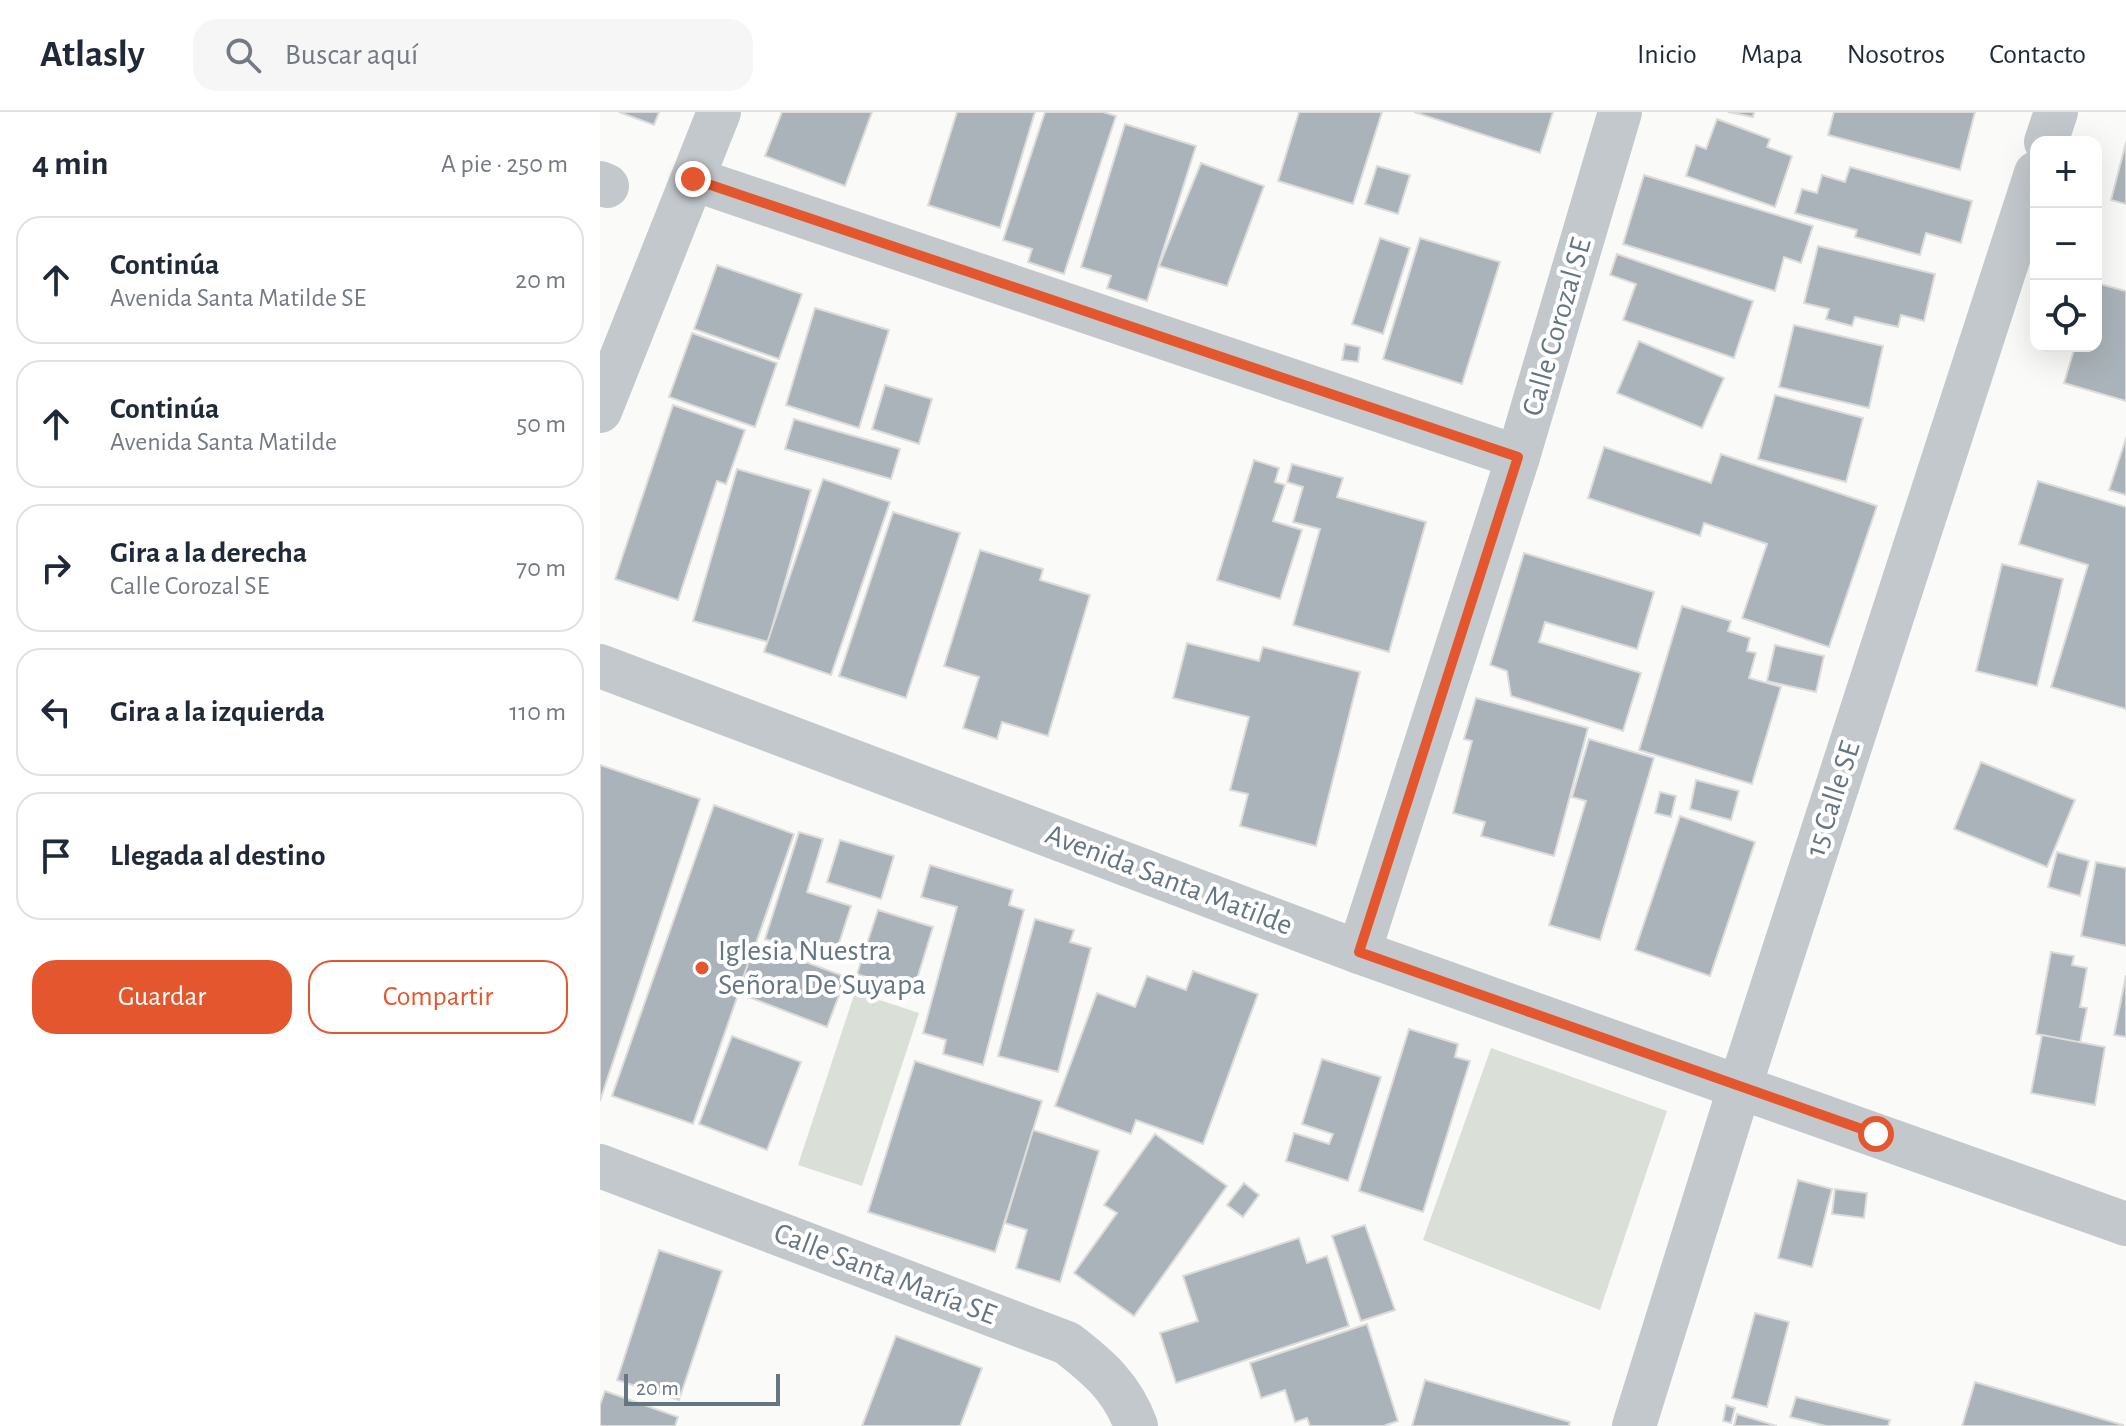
<!DOCTYPE html>
<html lang="es">
<head>
<meta charset="utf-8">
<style>
	:root { --surface:#fff; --page:#f6f6f7; --text:#1f2937; --muted:#747a83; --line:#e0e1e3; --accent:#e4572e }
	body { margin:0; font-family:"Alegreya Sans",sans-serif; background:var(--page); color:var(--text) }
	.controls { position:absolute; right:24px; top:24px; display:grid; overflow:hidden; border-radius:16px; box-shadow:0 8px 32px #0002 }
	.controls button { width:72px; height:72px; display:grid; place-items:center; padding:0; border:0; border-bottom:2px solid var(--line); background:var(--surface); color:var(--text); font:40px sans-serif }
	.scale { position:absolute; left:24px; bottom:20px; width:156px; box-sizing:border-box; padding-left:8px; border:4px solid #657683; border-top:0; font-size:22px; line-height:28px; white-space:nowrap; color:#657683; -webkit-text-stroke:6px #fff; paint-order:stroke }
	.stop { position:absolute; width:24px; height:24px; margin:-18px; border:6px solid #e4572e; border-radius:50%; background:#fff }
	.stop.end { background:#e4572e; border-color:#fff; box-shadow:0 2px 8px #0008 }
	.list { margin:0; padding:0; list-style:none }
	h2 { display:flex; justify-content:space-between; align-items:center; height:104px; margin:0; padding:0 32px; font-size:34px }
	h2 small { font-size:26px; font-weight:400; color:var(--muted) }
	.list li { display:grid; grid-template-columns:52px 1fr auto; gap:24px; align-items:center; box-sizing:border-box; height:128px; margin:0 16px 16px; padding:0 16px; border:2px solid var(--line); border-radius:24px }
	.list b { display:block; font-size:30px; white-space:nowrap }
	.list p { margin:0; font-size:26px; white-space:nowrap; color:var(--muted) }
	.list em { font-size:26px; font-style:normal; color:var(--muted) }
	.actions { display:flex; gap:16px; padding:24px 32px }
	.actions a { flex:1; padding:18px 0; border:2px solid var(--accent); border-radius:24px; text-align:center; font-size:28px; color:var(--accent) }
	.actions .main { background:var(--accent); color:#fff }
	.icon { flex:none; width:44px; height:44px; fill:none; stroke:currentColor; stroke-width:2; stroke-linecap:round; stroke-linejoin:round }
	.map { position:relative; flex:none; width:1526px; height:1314px; overflow:hidden }
	header { display:flex; align-items:center; gap:48px; box-sizing:border-box; height:112px; padding:0 40px; background:var(--surface); border-bottom:2px solid var(--line) }
	header strong { font-size:38px }
	nav { display:flex; gap:44px; margin-inline-start:auto; font-size:28px }
	.search { width:560px; height:72px; background:var(--page); display:flex; align-items:center; gap:20px; box-sizing:border-box; padding:0 28px; border-radius:24px; color:var(--muted); font-size:30px }
	main { display:flex }
	aside { flex:1; background:var(--surface) }
	.map>svg:first-child { display:block }
	.green { fill:#dadfd7 }
	.building { fill:#aab3b9; stroke:#dcdcda; stroke-width:2 }
	.lines { fill:none; stroke-linecap:round; stroke-linejoin:round }
	.minor { stroke:#c3c8cc; stroke-width:44 }
	.route { stroke:#e4572e; stroke-width:10 }
	.poi-dot { fill:#e4572e; stroke:#fff; stroke-width:3 }
	.labels { text-anchor:middle; dominant-baseline:central; stroke-width:8; stroke-linejoin:round; paint-order:stroke }
	.street-label { font-size:30px; fill:#657683; stroke:#fff }
	.poi-label { font-size:30px; fill:#657683; stroke:#fff; text-anchor:start }
</style>
</head>
<body>
<header>
<strong>Atlasly</strong>
<div class="search"><svg class="icon" aria-label="search" viewBox="0 0 24 24"><circle cx="10" cy="10" r="6"/><path d="M15 15l6 6"/></svg>Buscar aquí</div>
<nav><a>Inicio</a><a>Mapa</a><a>Nosotros</a><a>Contacto</a></nav>
</header>
<main>
<aside>
<h2>4 min<small>A pie · 250 m</small></h2>
<ul class="list">
<li><svg class="icon" aria-label="ahead" viewBox="0 0 24 24"><path d="M12 20V5M6 11l6-6 6 6"/></svg><div><b>Continúa</b><p>Avenida Santa Matilde SE</p></div><em>20 m</em></li>
<li><svg class="icon" aria-label="ahead" viewBox="0 0 24 24"><path d="M12 20V5M6 11l6-6 6 6"/></svg><div><b>Continúa</b><p>Avenida Santa Matilde</p></div><em>50 m</em></li>
<li><svg class="icon" aria-label="right" viewBox="0 0 24 24"><path d="M7 20v-9h11M14 6l5 5-5 5"/></svg><div><b>Gira a la derecha</b><p>Calle Corozal SE</p></div><em>70 m</em></li>
<li><svg class="icon" aria-label="left" viewBox="0 0 24 24"><path d="M17 20v-9H6M10 6l-5 5 5 5"/></svg><div><b>Gira a la izquierda</b></div><em>110 m</em></li>
<li><svg class="icon" aria-label="arrive" viewBox="0 0 24 24"><path d="M6 21V4h12l-3 4 3 4H6"/></svg><div><b>Llegada al destino</b></div></li>
</ul>
<div class="actions"><a class="main">Guardar</a><a>Compartir</a></div>
</aside>
<div class="map">
<svg width="1526" height="1314" viewBox="0 0 1526 1314">
	<rect width="100%" height="100%" fill="#fafaf8"/>
	<!-- green -->
	<g class="green">
		<path d="M255 880 319 901 262 1074 198 1053Z"/>
		<path d="M891 936 1067 999 1000 1198 823 1128Z"/>
	</g>
	<!-- building -->
	<g class="building">
		<path d="M19 0H59L54 13Z"/>
		<path d="M182 0H272L245 74 165 44Z"/>
		<path d="M357 0H435L400 116 328 93Z"/>
		<path d="M445 0H503L516 4 464 162 428 150 432 137 403 128Z"/>
		<path d="M699 0H782L753 92 678 69Z"/>
		<path d="M814 0H953L940 41Z"/>
		<path d="M1128 0H1154L1153 5Z"/>
		<path d="M1234 0H1375L1360 58 1228 23Z"/>
		<path d="M1117 7 1170 27 1167 35 1192 44 1175 95 1086 64 1096 33 1106 37Z"/>
		<path d="M525 12 596 34 547 189 507 176 511 164 481 155Z"/>
		<path d="M1526 30V92L1511 88Z"/>
		<path d="M601 51 664 74 627 174 559 154Z"/>
		<path d="M777 54 810 63 798 102 765 92Z"/>
		<path d="M1250 55 1372 89 1361 131 1326 121 1320 143 1255 125 1257 118 1195 101 1202 77 1217 81 1222 63 1245 70Z"/>
		<path d="M1044 63 1213 114 1201 151 1184 145 1175 179 1023 132Z"/>
		<path d="M780 126 810 136 783 222 752 212Z"/>
		<path d="M820 126 900 150 862 272 783 247Z"/>
		<path d="M1218 134 1335 162 1324 209 1301 203 1298 215 1255 205 1252 214 1226 207 1229 197 1204 191Z"/>
		<path d="M1017 142 1153 189 1134 246 1023 208 1036 172 1010 163Z"/>
		<path d="M117 153 202 182 179 247 94 217Z"/>
		<path d="M1496 171 1526 179V289L1464 271 1475 234H1496Z"/>
		<path d="M215 196 289 218 259 316 186 293Z"/>
		<path d="M1194 213 1283 234 1269 296 1179 275Z"/>
		<path d="M92 221 177 251 155 315 69 285Z"/>
		<path d="M1039 229 1124 266 1102 316 1017 281Z"/>
		<path d="M745 232 760 235 758 250 742 248Z"/>
		<path d="M285 273 332 287 319 332 272 317Z"/>
		<path d="M1175 283 1263 306 1246 370 1158 347Z"/>
		<path d="M73 293 145 318 126 372 117 369 78 488 15 467Z"/>
		<path d="M194 307 300 337 291 367 185 337Z"/>
		<path d="M1526 326V383L1509 378Z"/>
		<path d="M1004 335 1111 371 1121 342 1277 394 1229 535 1142 506 1167 432 1104 411 1100 424 988 386Z"/>
		<path d="M654 348 679 356 675 370 685 373 673 409 702 418 680 487 617 468Z"/>
		<path d="M692 352 743 366 737 385 826 410 789 540 693 513 720 417 693 410 703 375 687 370Z"/>
		<path d="M137 357 211 378 168 530 93 509Z"/>
		<path d="M223 367 290 390 231 563 164 540Z"/>
		<path d="M1438 369 1526 395V597L1451 575 1488 453 1419 432Z"/>
		<path d="M293 400 360 421 306 586 239 564Z"/>
		<path d="M380 438 443 457 440 468 490 483 448 624 402 610 397 627 363 616 379 565 344 554Z"/>
		<path d="M924 441 1054 480 1037 537 945 510 939 530 1041 561 1023 619 911 584 907 559 890 553Z"/>
		<path d="M1402 452 1463 467 1437 574 1376 559Z"/>
		<path d="M1082 494 1131 509 1128 519 1150 526 1147 539 1156 541 1149 566 1181 575 1152 672 1039 638Z"/>
		<path d="M587 531 659 549 663 535 760 560 716 734 640 714 648 682 630 678 649 605 573 586Z"/>
		<path d="M1175 533 1224 544 1216 580 1167 569Z"/>
		<path d="M876 586 988 616 954 744 881 724 885 710 853 701 872 629 864 627Z"/>
		<path d="M989 627 1054 646 1000 828 949 813 986 689 972 685Z"/>
		<path d="M1381 650 1475 688 1447 755 1354 717Z"/>
		<path d="M0 653 100 687 0 989Z"/>
		<path d="M1096 668 1139 679 1131 708 1090 697Z"/>
		<path d="M1060 680 1076 684 1071 705 1055 701Z"/>
		<path d="M114 693 194 722 93 1012 12 984Z"/>
		<path d="M1080 704 1155 730 1110 864 1035 838Z"/>
		<path d="M199 720 223 727 207 780 251 794 233 850 165 827Z"/>
		<path d="M240 728 294 744 281 787 227 770Z"/>
		<path d="M1457 740 1489 749 1480 784 1448 775Z"/>
		<path d="M1496 750 1526 756V834L1481 824Z"/>
		<path d="M330 753 413 778 409 793 424 798 383 953 343 942 346 928 323 921 357 795 321 785Z"/>
		<path d="M278 798 333 815 313 880 257 862Z"/>
		<path d="M435 807 474 818 470 830 491 836 458 960 398 944Z"/>
		<path d="M155 831 246 865 227 915 138 881Z"/>
		<path d="M1451 840 1474 844 1472 853 1487 856 1480 895 1487 896 1480 931 1436 922Z"/>
		<path d="M593 859 658 882 603 1032 536 1008 531 1022 455 994 497 881 535 895 547 864 586 878Z"/>
		<path d="M1526 863V925L1514 923Z"/>
		<path d="M809 917 858 932 855 945 870 949 823 1100 759 1079Z"/>
		<path d="M1442 923 1505 935 1495 993 1431 981Z"/>
		<path d="M132 924 201 950 167 1038 99 1012Z"/>
		<path d="M722 947 781 965 748 1069 686 1049 694 1021 729 1032 733 1022 702 1012Z"/>
		<path d="M315 949 442 989 395 1140 268 1100Z"/>
		<path d="M433 1018 499 1039 460 1170 416 1156 427 1118 405 1111Z"/>
		<path d="M555 1022 627 1074 534 1204 474 1161 517 1101 504 1093Z"/>
		<path d="M1198 1068 1232 1077 1212 1155 1178 1146Z"/>
		<path d="M644 1071 659 1083 643 1105 627 1093Z"/>
		<path d="M1235 1077 1267 1081 1264 1106 1232 1102Z"/>
		<path d="M765 1113 795 1198 761 1209 732 1124Z"/>
		<path d="M699 1126 707 1151 727 1144 749 1214 576 1271 560 1221 598 1209 583 1164Z"/>
		<path d="M59 1138 122 1159 79 1288 17 1268Z"/>
		<path d="M1155 1201 1189 1210 1167 1295 1132 1286Z"/>
		<path d="M767 1212 798 1309 783 1314H710L707 1306 695 1310 685 1278 661 1286 650 1251Z"/>
		<path d="M296 1224 382 1256 360 1314H262Z"/>
		<path d="M825 1268 970 1310 969 1314H812Z"/>
		<path d="M1375 1270 1523 1313V1314H1362Z"/>
		<path d="M5 1279 78 1305 75 1314H0V1293Z"/>
		<path d="M1196 1285 1290 1308 1288 1314H1226L1190 1305Z"/>
		<path d="M1126 1293 1135 1296 1131 1311 1123 1309Z"/>
		<path d="M1137 1302 1177 1314H1134Z"/>
	</g>
	<g class="lines">
		<!-- minor -->
		<g class="minor">
			<path d="M1446 30 1456 0"/>
			<path d="M93 67 918 345"/>
			<path d="M0 71 7 74"/>
			<path d="M0 299 119 0"/>
			<path d="M0 554 759 840 1526 1112"/>
			<path d="M759 840 918 345 1020 0"/>
			<path d="M0 1054 467 1231C498 1255 522 1275 536 1314"/>
			<path d="M1034 1314 1140 974 1436 61"/>
		</g>
	</g>
	<g class="lines">
		<!-- route -->
		<path class="route" d="M93 67 918 345 759 840 1276 1022"/>
	</g>
	<!-- markers -->
	<circle class="poi-dot" cx="102" cy="856" r="8"/>
	<g class="labels">
		<!-- street labels -->
		<g class="street-label">
			<text transform="translate(957 215) rotate(-74)">Calle Corozal SE</text>
			<text transform="translate(1233 687) rotate(-72)">15 Calle SE</text>
			<text transform="translate(569 768) rotate(21)">Avenida Santa Matilde</text>
			<text transform="translate(285 1162) rotate(21)">Calle Santa María SE</text>
		</g>
		<!-- poi labels -->
		<g class="poi-label">
			<text x="118" y="839">Iglesia Nuestra<tspan x="118" dy="34">Señora De Suyapa</tspan></text>
		</g>
	</g>
</svg>
<div class="controls">
<button>+</button>
<button>−</button>
<button><svg class="icon" aria-label="locate" viewBox="0 0 24 24"><circle cx="12" cy="12" r="6"/><path d="M12 2v4M12 18v4M2 12h4M18 12h4"/></svg></button>
</div>
<div class="scale">20 m</div>
<div class="stop" style="left:1276px;top:1022px"></div>
<div class="stop end" style="left:93px;top:67px"></div>
</div>
</main>
</body>
</html>
